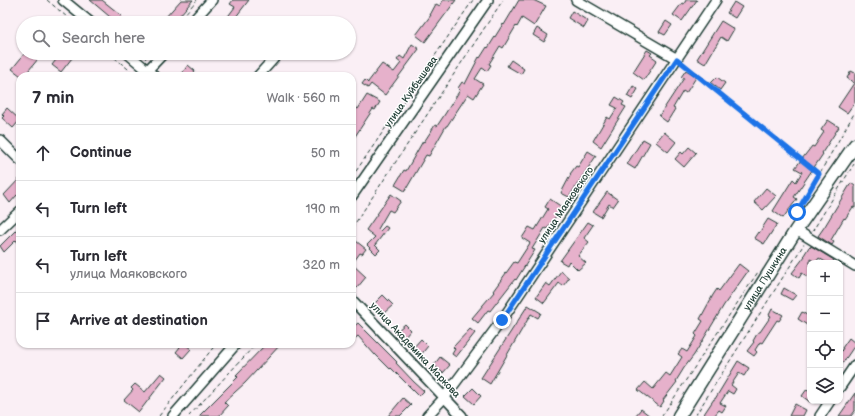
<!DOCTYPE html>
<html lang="en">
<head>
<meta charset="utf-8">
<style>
	:root { --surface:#fff; --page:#f2f2f3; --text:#2b2b33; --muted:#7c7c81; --line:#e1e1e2 }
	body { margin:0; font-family:"Balsamiq Sans",sans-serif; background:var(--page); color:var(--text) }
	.controls { position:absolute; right:12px; bottom:12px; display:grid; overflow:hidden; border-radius:8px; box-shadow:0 1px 3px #0004 }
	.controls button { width:36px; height:36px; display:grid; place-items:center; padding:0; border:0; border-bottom:1px solid var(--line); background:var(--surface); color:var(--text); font:20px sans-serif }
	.stop { position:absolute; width:12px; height:12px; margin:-9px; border:3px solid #1a73e8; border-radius:50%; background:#fff }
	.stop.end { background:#1a73e8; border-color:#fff; box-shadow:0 1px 4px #0008 }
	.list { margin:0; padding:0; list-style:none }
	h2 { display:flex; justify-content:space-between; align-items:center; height:52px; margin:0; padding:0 16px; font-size:17px }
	h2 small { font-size:13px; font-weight:400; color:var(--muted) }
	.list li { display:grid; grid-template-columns:26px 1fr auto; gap:12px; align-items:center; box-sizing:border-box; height:56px; padding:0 16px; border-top:1px solid var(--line) }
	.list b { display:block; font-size:15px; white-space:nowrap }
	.list p { margin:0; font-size:13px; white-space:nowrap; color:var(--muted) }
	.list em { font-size:13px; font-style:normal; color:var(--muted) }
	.icon { flex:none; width:22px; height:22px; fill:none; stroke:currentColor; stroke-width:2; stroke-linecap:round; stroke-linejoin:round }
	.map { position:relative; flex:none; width:855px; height:416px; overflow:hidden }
	.search { position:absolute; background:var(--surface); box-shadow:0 1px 3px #0004; left:16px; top:16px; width:340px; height:44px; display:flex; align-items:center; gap:10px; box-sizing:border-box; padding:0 14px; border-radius:22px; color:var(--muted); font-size:15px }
	.panel { position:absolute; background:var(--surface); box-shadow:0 1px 3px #0004; left:16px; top:72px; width:340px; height:276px; border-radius:12px }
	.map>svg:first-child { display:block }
	.building { fill:#e6b1cb; stroke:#1f3d34 }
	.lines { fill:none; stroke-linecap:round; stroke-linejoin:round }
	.minor-casing { stroke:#1f3d34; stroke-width:12 }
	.major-casing { stroke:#1f3d34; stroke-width:15 }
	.path { stroke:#1f3d34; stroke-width:1; stroke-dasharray:4 3; stroke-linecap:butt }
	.minor { stroke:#fff; stroke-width:9 }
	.major { stroke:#fff; stroke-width:12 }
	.route { stroke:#1a73e8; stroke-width:5 }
	.labels { text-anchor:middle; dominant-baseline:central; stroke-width:3; stroke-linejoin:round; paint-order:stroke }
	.street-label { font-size:10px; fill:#1f3d34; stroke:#fff }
</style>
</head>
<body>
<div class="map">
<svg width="855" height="416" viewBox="0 0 855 416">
	<rect width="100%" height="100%" fill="#faeff5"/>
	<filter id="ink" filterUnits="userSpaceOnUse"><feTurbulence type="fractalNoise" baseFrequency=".025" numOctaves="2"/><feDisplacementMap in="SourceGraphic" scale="8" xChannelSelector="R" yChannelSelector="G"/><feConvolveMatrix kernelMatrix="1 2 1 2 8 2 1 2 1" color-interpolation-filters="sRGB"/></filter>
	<g filter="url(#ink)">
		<!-- building -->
		<g class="building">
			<path d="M90 0H102L122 16 116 22Z"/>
			<path d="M181 0H193L173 23H169L164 19Z"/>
			<path d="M233 0H249L235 18 241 23H223L235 7 230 4Z"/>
			<path d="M443 0H456L425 42 416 35 431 15H430L436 4 440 6Z"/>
			<path d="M519 0H533L546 6 534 26 522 18 517 27 516 26 503 48 500 46 489 64 491 65 487 71 482 68 475 79 483 84 474 98 468 94 447 126H446L429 156 426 155 405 191 395 185 404 170 406 171 423 141 424 142 435 125 437 126 445 114 460 90 458 88 462 82 465 84 479 57 480 58 487 47 488 48 503 24 504 25Z"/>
			<path d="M686 0H697L682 21 673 15 682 3 684 4Z"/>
			<path d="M734 2 742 7 735 18 727 13Z"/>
			<path d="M572 11 588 21 584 28 568 18Z"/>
			<path d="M666 21 672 25 665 35 659 32Z"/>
			<path d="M721 21 734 29 727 41 721 37 705 64 697 59Z"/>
			<path d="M537 28 548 35 544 42 533 35Z"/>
			<path d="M412 44 419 49 385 95 371 84 368 88 362 84 365 80 368 83V82L382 64 394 72 401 63 397 60 400 56 404 59Z"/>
			<path d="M647 50 652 53 650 55 657 60 644 80 633 72Z"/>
			<path d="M25 53H43L24 76H21L12 69Z"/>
			<path d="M55 53H76L61 72 52 65 59 56Z"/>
			<path d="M511 60 524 69 521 74 507 66Z"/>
			<path d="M188 65 195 71 191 76H180Z"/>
			<path d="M686 70 697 76 686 93 683 91 673 108 675 109 667 122 659 116 684 78 681 77Z"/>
			<path d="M851 71 855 73V102L847 113 838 107 854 83 847 78Z"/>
			<path d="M717 77 725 83 720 90 711 83Z"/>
			<path d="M633 86 638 89 632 99 627 96Z"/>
			<path d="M367 95 380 102 375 110 373 109 352 141V120L355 115 352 113V111L355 107 358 109Z"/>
			<path d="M616 97 624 102 622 105 626 107 601 147 593 141 607 117 610 119 617 108 611 105Z"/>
			<path d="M7 108 20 120 13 128 2 118 4 116 2 114Z"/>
			<path d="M828 120 839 127 822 153 823 154 794 197 797 199 783 218 773 211 793 179 796 182 802 172 795 168 812 146 814 147 824 132 821 130Z"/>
			<path d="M664 132 676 142 668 152 656 142Z"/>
			<path d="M643 139 650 143 635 169 627 164Z"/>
			<path d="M689 147 696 153 684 167 675 159 681 152 683 154Z"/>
			<path d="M588 151 596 156 569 197 561 193 571 174H570L576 166 578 167Z"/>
			<path d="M20 178V198L17 195 10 203 4 195Z"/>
			<path d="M851 183 855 186V208L853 207 845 219 844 218 831 240 834 242 832 245 818 236 825 226Z"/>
			<path d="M766 188 776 196 763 210 754 202Z"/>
			<path d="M607 192 618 200 613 207 609 204 601 217 593 212Z"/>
			<path d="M391 194 401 201 393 212 389 210 378 229 380 231 385 226 388 228 375 245 380 250 376 254 367 245 375 237 366 230Z"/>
			<path d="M550 199 565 209 559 218 556 216 547 229 545 228 532 249 535 250 516 280 515 279 490 311 488 310 478 323 472 318 494 292 493 291 514 262 517 263 530 243 522 238 529 227 535 230 548 209 545 207Z"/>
			<path d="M768 219 777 224 764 244 754 238 758 232 759 233Z"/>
			<path d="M588 222 593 225 584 238 589 242 578 256 586 263 578 270 569 261 567 265 560 261Z"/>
			<path d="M20 226V245L16 240 4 252 0 246Z"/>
			<path d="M356 241 366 249 362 254 360 253 352 264V246Z"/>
			<path d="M811 246 834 260 832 263H827L819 258 816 262 810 259V278L802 273 799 278 792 273 805 256 804 255 809 247 810 248Z"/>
			<path d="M352 264 366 277 357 288 352 284Z"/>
			<path d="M739 264 748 271 724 305 694 355 684 368 676 381 677 382 663 400 664 401 660 407 638 390 645 382 653 389 666 373 670 376 682 357 678 354 682 349 687 352 697 336 695 334 703 321 700 319 713 295 717 289 719 291Z"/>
			<path d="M561 271 569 278 563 286 559 283 544 303 536 297 546 283 550 286Z"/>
			<path d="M784 288 796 295 792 300 781 294Z"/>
			<path d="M383 295 393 305 384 313 374 304Z"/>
			<path d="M528 305 541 313 538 318 531 314 490 384 481 378Z"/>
			<path d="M772 309 783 315 779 321 777 320 762 343 760 342 755 350 757 352 754 356 747 351 754 342 753 341 758 332H760L771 316 769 315Z"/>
			<path d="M802 312 810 317V327L798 319Z"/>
			<path d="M358 323 397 362 396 363 414 382 424 391 419 396 391 368 390 369 375 354V355L358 336 352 341V328Z"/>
			<path d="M405 324 411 330 404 338 397 331Z"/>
			<path d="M470 329 475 333 456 357 452 354 455 349 453 347Z"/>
			<path d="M849 338 855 343V345L840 367V353L843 348H842Z"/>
			<path d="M421 339 428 346 420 356 412 349Z"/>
			<path d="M176 344H185L191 349 183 358 176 352 180 347Z"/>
			<path d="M266 344H281L245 383 224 402 228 406 219 416H199L238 377 236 375Z"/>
			<path d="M440 357 450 365 443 373 434 365Z"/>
			<path d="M738 361 749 368 744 376 739 373 731 385 736 389 733 394 728 391 720 403 726 406 722 412 719 410 714 416H707L704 414 714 399H715Z"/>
			<path d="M161 373 166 377 139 412 124 400 133 390 131 388 135 384 145 392Z"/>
			<path d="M473 388 481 396 474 404 465 396Z"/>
			<path d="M807 389 810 392V402L802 396Z"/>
			<path d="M855 393V411L851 416H839Z"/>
			<path d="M403 398 411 405 400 416H388Z"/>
			<path d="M795 404 806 410 803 416H789Z"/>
			<path d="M641 409 650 416H635Z"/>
		</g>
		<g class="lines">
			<defs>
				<g id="minor">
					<path d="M63 0 91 23"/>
					<path d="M576 0 677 59"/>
					<path d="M191 23 212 0"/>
					<path d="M127 53 154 76"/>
					<path d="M142 76 164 53"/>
					<path d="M258 76 277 55"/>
					<path d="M0 140 20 160"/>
					<path d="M352 196 488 0"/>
					<path d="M0 230 20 211"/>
					<path d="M796 230 855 266"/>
					<path d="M352 300 462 416"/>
					<path d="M840 387 855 365"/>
					<path d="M173 416 236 344"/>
					<path d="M427 416 444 398 502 320 716 0"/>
					<path d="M820 416 830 401"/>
				</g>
				<g id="major">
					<path id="s1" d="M679 416 796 230 855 145"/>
				</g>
			</defs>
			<!-- minor casing -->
			<use href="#minor" class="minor-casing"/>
			<!-- major casing -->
			<use href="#major" class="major-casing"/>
			<!-- path -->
			<g class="path">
				<path d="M47 0 74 23"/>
				<path d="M177 23 197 0"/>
				<path d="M109 53 134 74"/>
				<path d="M145 59 150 53"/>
				<path d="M683 63 819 173"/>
				<path d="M352 177 473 0"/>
				<path d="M799 209 855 112"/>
				<path d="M352 228 503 0"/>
				<path d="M812 232 854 164"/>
				<path d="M159 416 216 344"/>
				<path d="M189 416 256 344"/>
				<path d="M662 416 758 272"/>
				<path d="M695 416 804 244"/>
			</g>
			<!-- minor -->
			<use href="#minor" class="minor"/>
			<!-- major -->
			<use href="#major" class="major"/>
		</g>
	</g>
	<g class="lines" filter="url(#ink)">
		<!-- route -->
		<path class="route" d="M502 320 677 59 819 174 797 212"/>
	</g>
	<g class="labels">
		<!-- street labels -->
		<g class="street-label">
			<text transform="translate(411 92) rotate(-55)">улица Куйбышева</text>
			<text transform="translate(566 205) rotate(-56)">улица Маяковского</text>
			<text stroke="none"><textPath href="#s1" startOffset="162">улица Пушкина</textPath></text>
			<text transform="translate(415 350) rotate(47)">улица Академика Маркова</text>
		</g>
	</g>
</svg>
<div class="controls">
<button>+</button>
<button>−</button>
<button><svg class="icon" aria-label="locate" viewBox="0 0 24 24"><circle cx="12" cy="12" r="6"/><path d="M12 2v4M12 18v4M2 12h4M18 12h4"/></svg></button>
<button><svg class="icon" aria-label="layers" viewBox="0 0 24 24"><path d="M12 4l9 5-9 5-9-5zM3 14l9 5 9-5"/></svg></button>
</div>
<div class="stop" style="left:797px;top:212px"></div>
<div class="stop end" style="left:502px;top:320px"></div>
<div class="search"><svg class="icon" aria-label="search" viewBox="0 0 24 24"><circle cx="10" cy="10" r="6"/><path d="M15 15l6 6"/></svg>Search here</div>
<section class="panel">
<h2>7 min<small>Walk · 560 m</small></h2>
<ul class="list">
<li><svg class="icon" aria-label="ahead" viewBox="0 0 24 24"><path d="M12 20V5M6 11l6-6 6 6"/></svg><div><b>Continue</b></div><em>50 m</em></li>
<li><svg class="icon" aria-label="left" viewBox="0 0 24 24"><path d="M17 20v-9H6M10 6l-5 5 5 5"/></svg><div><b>Turn left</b></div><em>190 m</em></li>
<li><svg class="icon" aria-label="left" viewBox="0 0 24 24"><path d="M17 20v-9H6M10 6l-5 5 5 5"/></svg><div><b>Turn left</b><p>улица Маяковского</p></div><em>320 m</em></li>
<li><svg class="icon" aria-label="arrive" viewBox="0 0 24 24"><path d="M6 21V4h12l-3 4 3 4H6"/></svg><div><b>Arrive at destination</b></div></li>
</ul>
</section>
</div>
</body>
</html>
